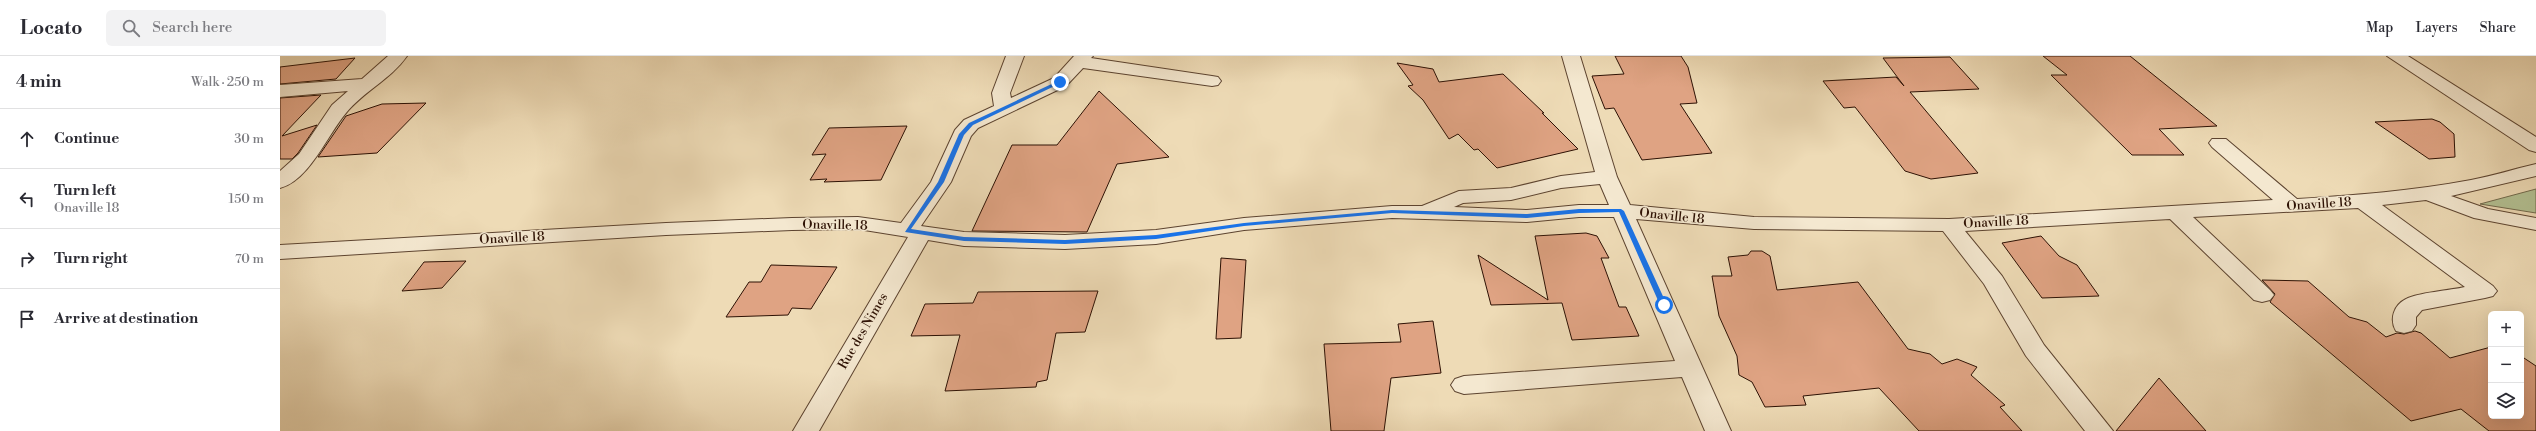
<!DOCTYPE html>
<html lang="en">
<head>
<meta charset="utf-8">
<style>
	:root { --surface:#fff; --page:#f2f2f3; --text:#2b2b33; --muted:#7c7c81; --line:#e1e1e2 }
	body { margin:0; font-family:"Libre Bodoni",serif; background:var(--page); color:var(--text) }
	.controls { position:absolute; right:12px; bottom:12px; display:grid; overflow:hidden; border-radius:6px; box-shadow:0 4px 16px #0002 }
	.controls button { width:36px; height:36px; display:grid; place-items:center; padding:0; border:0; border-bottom:1px solid var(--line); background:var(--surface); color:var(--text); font:20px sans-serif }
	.stop { position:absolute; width:12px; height:12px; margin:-9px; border:3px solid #1a73e8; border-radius:50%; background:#fff }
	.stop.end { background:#1a73e8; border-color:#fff; box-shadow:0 1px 4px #0008 }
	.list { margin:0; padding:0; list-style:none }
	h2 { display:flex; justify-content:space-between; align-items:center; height:52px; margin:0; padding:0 16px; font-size:17px }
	h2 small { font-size:13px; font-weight:400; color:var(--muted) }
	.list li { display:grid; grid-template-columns:26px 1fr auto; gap:12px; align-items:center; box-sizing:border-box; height:60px; padding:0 16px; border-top:1px solid var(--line) }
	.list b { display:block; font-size:15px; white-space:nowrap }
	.list p { margin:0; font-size:13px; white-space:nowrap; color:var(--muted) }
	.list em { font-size:13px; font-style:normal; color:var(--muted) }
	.icon { flex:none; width:22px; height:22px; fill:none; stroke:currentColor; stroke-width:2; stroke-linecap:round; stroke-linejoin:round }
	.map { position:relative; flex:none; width:2256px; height:375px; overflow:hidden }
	header { display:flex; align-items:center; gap:24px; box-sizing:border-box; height:56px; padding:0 20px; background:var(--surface); border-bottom:1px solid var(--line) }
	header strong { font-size:19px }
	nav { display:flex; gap:22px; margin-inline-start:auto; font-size:14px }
	.search { width:280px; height:36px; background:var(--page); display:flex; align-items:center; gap:10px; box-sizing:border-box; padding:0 14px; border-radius:6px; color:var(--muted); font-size:15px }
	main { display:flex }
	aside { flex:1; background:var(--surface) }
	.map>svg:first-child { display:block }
	.green { fill:#b3c193; stroke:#70694c }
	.building { fill:#dfa383; stroke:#2d1104 }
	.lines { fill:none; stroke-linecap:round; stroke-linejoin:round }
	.minor-casing { stroke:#5d4430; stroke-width:2 }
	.minor { fill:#f4e8d0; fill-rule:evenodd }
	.route { fill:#1a73e8 }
	.labels { text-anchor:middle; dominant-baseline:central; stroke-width:3; stroke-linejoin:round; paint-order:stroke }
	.street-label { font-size:13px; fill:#2d1104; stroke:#f4e8d0 }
</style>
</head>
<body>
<header>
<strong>Locato</strong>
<div class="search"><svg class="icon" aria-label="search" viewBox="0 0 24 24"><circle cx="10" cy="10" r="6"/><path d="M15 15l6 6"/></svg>Search here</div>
<nav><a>Map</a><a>Layers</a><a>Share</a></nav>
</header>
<main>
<aside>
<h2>4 min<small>Walk · 250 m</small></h2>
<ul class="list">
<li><svg class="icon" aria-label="ahead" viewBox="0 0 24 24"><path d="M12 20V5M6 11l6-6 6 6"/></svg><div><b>Continue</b></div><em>30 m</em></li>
<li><svg class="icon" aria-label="left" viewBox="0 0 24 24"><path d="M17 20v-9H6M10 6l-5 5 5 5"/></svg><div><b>Turn left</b><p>Onaville 18</p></div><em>150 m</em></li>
<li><svg class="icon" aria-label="right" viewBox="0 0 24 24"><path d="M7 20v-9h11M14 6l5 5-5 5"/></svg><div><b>Turn right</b></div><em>70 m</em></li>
<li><svg class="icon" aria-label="arrive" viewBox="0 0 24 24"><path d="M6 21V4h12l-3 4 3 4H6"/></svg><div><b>Arrive at destination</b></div></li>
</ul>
</aside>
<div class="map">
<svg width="2256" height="375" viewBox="0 0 2256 375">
	<rect width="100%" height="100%" fill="#eedbb6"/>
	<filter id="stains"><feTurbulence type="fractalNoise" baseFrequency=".005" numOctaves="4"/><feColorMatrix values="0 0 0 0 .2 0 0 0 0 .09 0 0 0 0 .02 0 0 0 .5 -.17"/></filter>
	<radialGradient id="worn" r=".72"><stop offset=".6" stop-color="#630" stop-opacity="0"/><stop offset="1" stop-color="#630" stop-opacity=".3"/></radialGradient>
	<!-- green -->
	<path class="green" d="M2256 133V157L2200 148Z"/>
	<!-- building -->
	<g class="building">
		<path d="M1335 0H1401L1408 11 1417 47 1400 48 1432 97 1362 104 1334 52 1325 53 1312 20 1344 18Z"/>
		<path d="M1763 0H1850L1937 70 1879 73 1904 99H1852L1771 19H1787Z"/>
		<path d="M1670 1 1699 33 1630 36 1698 117 1651 123 1625 115 1575 51 1564 52 1543 25 1616 21 1624 30 1603 2Z"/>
		<path d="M75 2 56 23 0 28V11Z"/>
		<path d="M1117 7 1153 13 1159 26 1223 18 1264 57H1262L1298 93 1217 112 1198 93 1194 94 1178 78 1169 83 1143 44 1128 30 1133 29Z"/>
		<path d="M819 35 889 101 837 108 807 176 692 175 732 89H777Z"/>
		<path d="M41 39 2 80 37 69 18 97 12 103H0V42Z"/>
		<path d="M146 47 97 97 38 101 66 60 102 48Z"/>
		<path d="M2152 63 2160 66 2174 78 2175 101 2149 103 2095 66Z"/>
		<path d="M627 70 601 124 544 126 547 123 530 124 546 98 532 99 549 72Z"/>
		<path d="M1306 177 1317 180 1329 202H1321L1339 251H1346L1359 280 1292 284 1282 247 1211 249 1198 199 1268 244 1255 180Z"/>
		<path d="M1761 180 1779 200 1797 209 1819 240 1762 242 1722 187Z"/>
		<path d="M1471 195H1482L1490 200 1497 234 1578 226 1628 293 1650 298 1662 308 1677 303 1697 311 1691 319 1725 349 1720 351 1742 375H1639L1599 332 1523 340 1526 349 1485 351 1472 326 1459 319 1457 300 1439 260 1432 220H1452L1448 201 1468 199Z"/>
		<path d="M941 202 966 204 961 282 936 283Z"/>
		<path d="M186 205 162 232 122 235 144 206Z"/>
		<path d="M491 209 557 211 531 253 512 252 508 259 446 261 469 226H481Z"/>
		<path d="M1982 224 2028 225 2069 261 2087 266 2106 281 2117 277 2124 278 2135 275 2141 277 2170 302 2211 291V360H2241V300L2256 310V375H2209L2181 353 2131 365 1990 246 1995 238Z"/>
		<path d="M818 235 805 276 776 277 767 324 757 326 756 331 665 335 680 279 631 280 645 248 693 247 698 236Z"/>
		<path d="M1153 265 1161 317 1111 322 1104 375H1051L1044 288 1121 286 1118 268Z"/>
		<path d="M1879 322 1926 375H1836Z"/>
	</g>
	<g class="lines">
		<defs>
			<g id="minor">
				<path d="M108 0H127C111 23 83 36 66 57 48 78 29 125 0 132V115L19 98 52 49 68 35 0 41V29L82 23Z"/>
				<path d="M726 0H744L730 37 731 42 774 22 794 0H813L811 2 932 20 938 21 941 25 938 29 932 30 803 12 786 30 698 72 691 80 671 126 641 170 684 176 785 179 876 174 964 162 1112 150H1142L1179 135 1231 132 1281 120 1315 116 1282 0H1300L1337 121 1350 149 1474 161 1669 163 1993 144 1932 91 1929 87 1932 83H1946L2017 143C2075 139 2133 135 2191 124 2213 120 2234 113 2256 108V120L2171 140 2208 153 2256 162V174L2194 162 2146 144 2102 149 2213 230 2217 235 2213 240 2205 242 2142 254 2136 261V269L2132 275 2124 277 2116 275C2109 263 2114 249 2126 243 2136 237 2172 234 2185 231L2078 152 1913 161 1990 234 1994 239 1990 244 1982 246 1974 244 1890 163 1685 175 1722 220 1764 289 1833 375H1805L1746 300 1704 228 1663 175 1474 173 1356 163 1451 375H1425L1402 321 1184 338 1175 335 1171 329 1175 323 1184 320 1395 305 1334 161H1299L1247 166 1112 162 964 174 876 188 785 193 684 190 648 184 539 375H513L628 181 578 173 512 174 386 179 0 203V189L386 167 512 162 578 161 621 167 651 126 675 74 684 64 714 50 712 37ZM1320 128 1329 149H1299L1247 154 1174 151 1183 147 1231 144 1281 132Z"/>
				<path d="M2107 0H2128L2256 81V96L2249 94Z"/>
			</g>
		</defs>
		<!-- minor casing -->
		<use href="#minor" class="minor-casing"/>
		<!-- minor -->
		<use href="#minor" class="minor"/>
	</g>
	<!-- route -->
	<path class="route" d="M778 25 783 26 693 69 684 79 664 126 631 173 684 181 785 184 876 179 964 167 1112 154 1247 158 1299 153H1341L1344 155 1387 249 1384 251 1380 249 1339 156 1299 157 1247 162 1112 157 964 170 876 183 785 188 684 185 625 176 658 126 679 78 689 67Z"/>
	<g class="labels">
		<!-- street labels -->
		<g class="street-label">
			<text transform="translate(2039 148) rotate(-4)">Onaville 18</text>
			<text transform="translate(1392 160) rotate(6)">Onaville 18</text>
			<text transform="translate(1716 166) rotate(-3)">Onaville 18</text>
			<text transform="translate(555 169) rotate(1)">Onaville 18</text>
			<text transform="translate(232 182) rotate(-3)">Onaville 18</text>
			<text transform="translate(583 275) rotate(-60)">Rue des Nimes</text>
		</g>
	</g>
	<rect width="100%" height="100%" filter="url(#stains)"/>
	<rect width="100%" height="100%" fill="url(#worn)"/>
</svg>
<div class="controls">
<button>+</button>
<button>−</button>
<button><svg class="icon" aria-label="layers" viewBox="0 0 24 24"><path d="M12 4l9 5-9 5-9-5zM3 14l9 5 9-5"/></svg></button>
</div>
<div class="stop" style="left:1384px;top:249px"></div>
<div class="stop end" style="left:780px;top:26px"></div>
</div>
</main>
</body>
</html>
